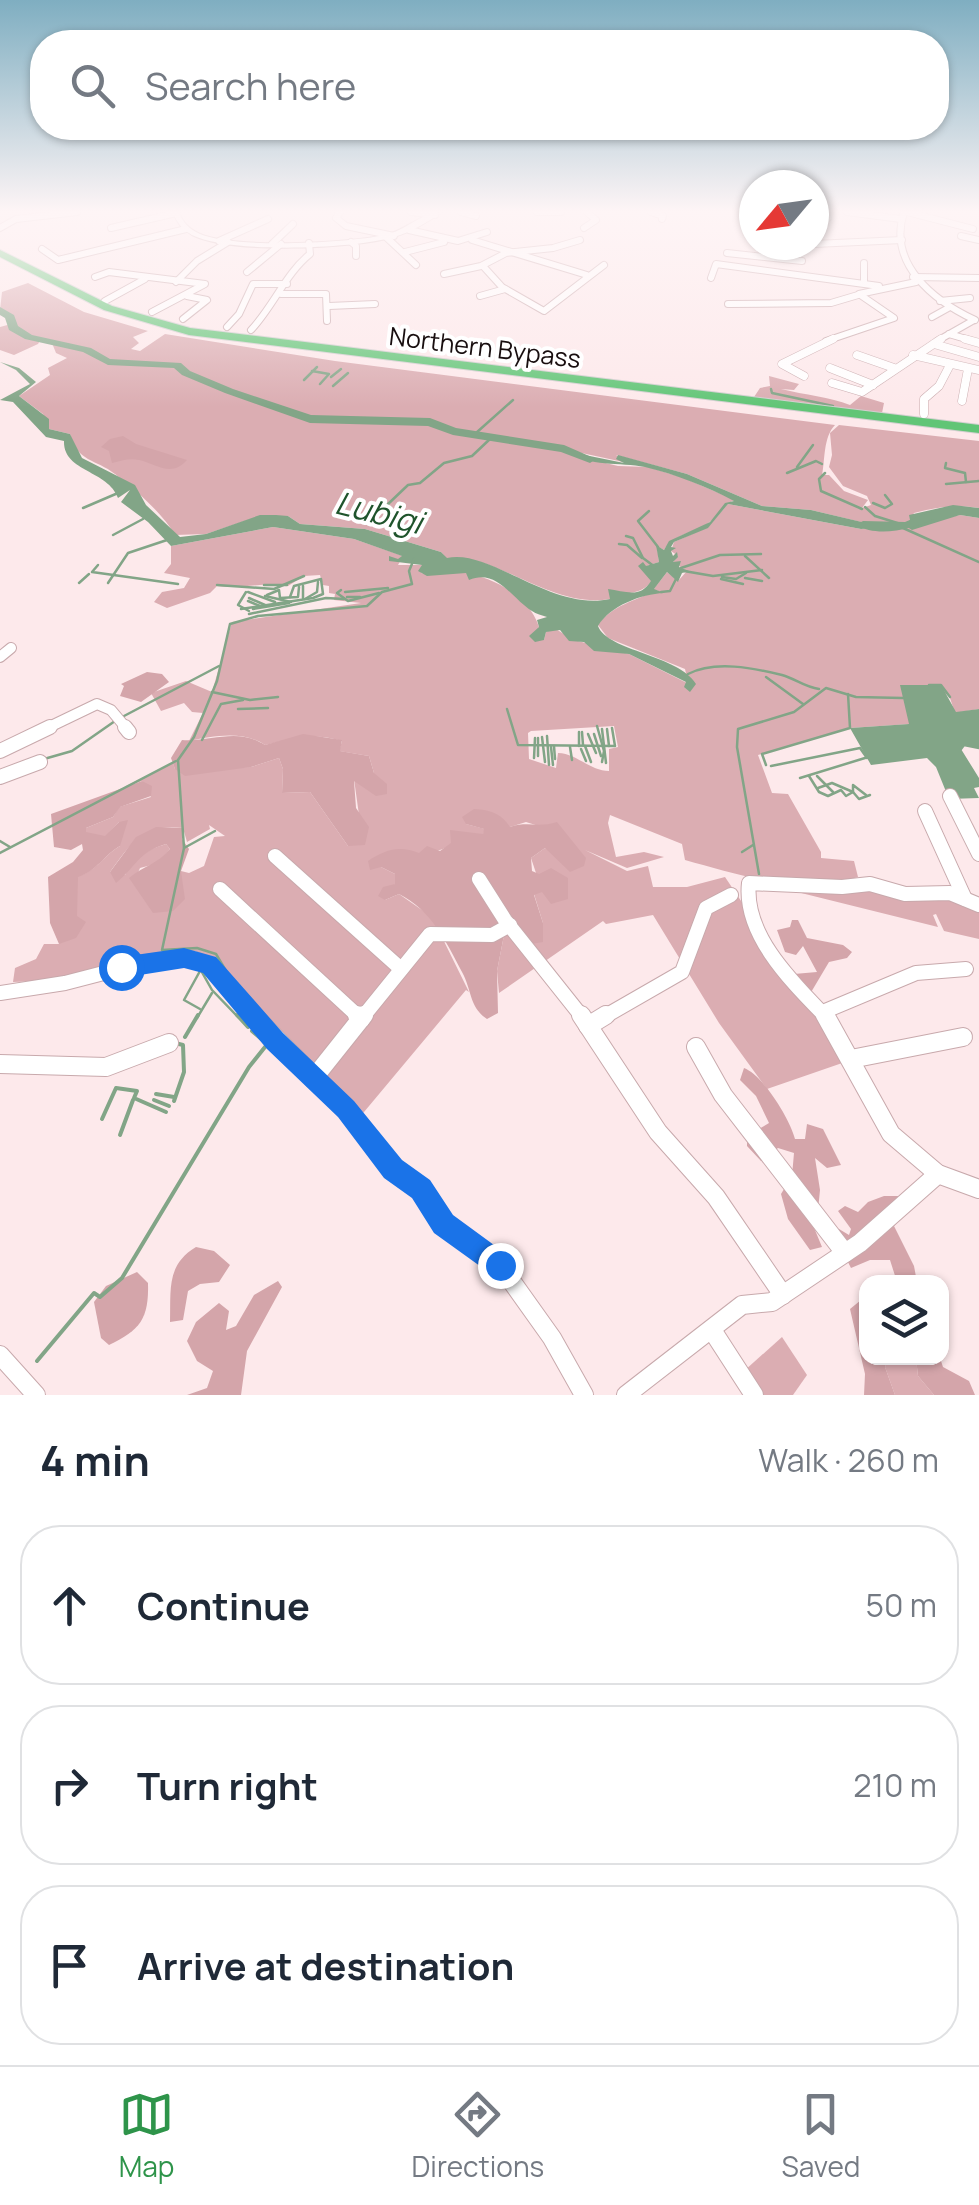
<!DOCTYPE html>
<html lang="en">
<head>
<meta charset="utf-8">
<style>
	:root { --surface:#fff; --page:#f2f2f3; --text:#1f2937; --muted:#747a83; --line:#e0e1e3; --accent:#2e944a }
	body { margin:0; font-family:Manrope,sans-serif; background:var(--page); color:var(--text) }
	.controls { position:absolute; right:30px; bottom:30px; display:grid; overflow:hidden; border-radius:20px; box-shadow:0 2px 8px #0004 }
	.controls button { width:90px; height:90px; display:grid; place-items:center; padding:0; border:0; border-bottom:2px solid var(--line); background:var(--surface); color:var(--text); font:50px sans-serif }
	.compass { position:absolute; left:739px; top:170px; width:90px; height:90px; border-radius:50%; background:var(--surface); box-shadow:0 2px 8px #0004; rotate:241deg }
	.stop { position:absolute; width:30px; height:30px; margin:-22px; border:8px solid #1a73e8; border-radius:50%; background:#fff }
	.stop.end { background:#1a73e8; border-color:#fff; box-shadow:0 2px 10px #0008 }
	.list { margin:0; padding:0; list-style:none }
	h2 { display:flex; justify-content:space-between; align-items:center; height:130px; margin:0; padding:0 40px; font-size:42px }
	h2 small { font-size:32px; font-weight:400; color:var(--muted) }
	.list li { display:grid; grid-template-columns:65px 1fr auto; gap:30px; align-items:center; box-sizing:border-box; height:160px; margin:0 20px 20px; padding:0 20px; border:2px solid var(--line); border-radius:40px }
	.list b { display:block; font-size:38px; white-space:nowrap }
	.list em { font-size:32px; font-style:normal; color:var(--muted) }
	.icon { flex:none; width:55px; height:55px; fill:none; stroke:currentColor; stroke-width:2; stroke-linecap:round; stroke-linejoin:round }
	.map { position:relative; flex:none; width:979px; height:1395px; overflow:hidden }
	.search { position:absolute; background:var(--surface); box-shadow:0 2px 8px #0004; left:30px; right:30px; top:30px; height:110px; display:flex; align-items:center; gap:25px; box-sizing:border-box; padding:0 35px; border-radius:40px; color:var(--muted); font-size:38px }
	.sheet { height:670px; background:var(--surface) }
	nav { display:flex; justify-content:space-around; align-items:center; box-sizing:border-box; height:140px; border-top:2px solid var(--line); background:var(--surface); font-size:28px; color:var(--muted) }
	nav a { display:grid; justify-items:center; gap:5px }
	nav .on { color:var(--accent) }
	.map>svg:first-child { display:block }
	.green { fill:#dbadb2; fill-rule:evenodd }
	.forest { fill:#d4a5aa }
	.water { fill:#82a587 }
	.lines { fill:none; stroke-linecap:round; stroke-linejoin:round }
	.stream-far1 { stroke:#82a587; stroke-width:2.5 }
	.stream { stroke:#82a587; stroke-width:4 }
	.river { fill:#82a587; fill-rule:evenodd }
	.minor-far4-casing { stroke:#c8a9ac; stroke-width:8 }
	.minor-far3-casing { stroke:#c8a9ac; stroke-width:9 }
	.minor-far2-casing { stroke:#c8a9ac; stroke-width:12 }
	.minor-far1-casing { stroke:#c8a9ac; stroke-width:16 }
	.minor-casing { stroke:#c8a9ac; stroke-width:20 }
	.tertiary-casing { stroke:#c8a9ac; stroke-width:2 }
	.motorway-casing { stroke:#d1cfcf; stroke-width:2 }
	.minor-far4 { stroke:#fff; stroke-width:6 }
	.minor-far3 { stroke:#fff; stroke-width:8 }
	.minor-far2 { stroke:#fff; stroke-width:10 }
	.minor-far1 { stroke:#fff; stroke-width:14 }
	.minor { stroke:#fff; stroke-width:18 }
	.tertiary { fill:#fff; fill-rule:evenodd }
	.motorway { fill:#61c576; fill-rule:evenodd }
	.route { fill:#1a73e8 }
	.labels { text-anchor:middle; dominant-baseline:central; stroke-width:8; stroke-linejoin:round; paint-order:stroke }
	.far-street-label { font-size:25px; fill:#180e0f; stroke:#fff }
	.water-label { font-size:32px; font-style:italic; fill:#1f542c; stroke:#fff }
</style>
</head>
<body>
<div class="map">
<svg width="979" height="1395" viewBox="0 0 979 1395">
	<rect width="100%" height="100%" fill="#fde9eb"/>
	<!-- green -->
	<g class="green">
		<path d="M28 283 84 312 148 331 133 337 139 343 131 349 140 351 165 334 335 361 835 425C823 437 825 462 822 475H829L844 491 868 500 862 508 871 505 867 496 843 486 829 467 832 455 830 433 839 425 979 441V508C956 505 936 507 914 513L907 526 960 515 979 518V709L955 713 949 695 901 685 910 724 850 728 758 755 772 793 788 794 821 852V858L854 861 858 877C801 895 739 875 685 860L682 844 610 815 608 823 616 857 644 852 664 857 627 868 585 850 627 871 648 866 653 887H687L725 877 848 1061 767 1089 719 1023 653 915 606 924 603 921 499 993 497 971 504 935 543 923 534 894 542 891 531 858 545 848 551 851 542 827 526 822 510 827 466 824 485 829 483 835C463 834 454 846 437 851 418 856 400 860 381 867L395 874V884L385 900 399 894 432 917 469 992 466 990 359 1118 233 987 215 958 191 950 159 952 60 980 13 982 15 968 36 959 44 944H59L77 917 74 885 78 876C97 871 104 855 120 846L119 822 105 837 86 833V828L113 817 119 807 151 797 142 781 124 787 173 763 175 769 251 767 279 758 283 769 282 793 310 792 348 846 359 815 354 779 374 773 369 756 339 751 342 741C312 732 295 738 265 745 243 730 213 736 189 741L203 713 192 712 184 703 161 711 151 693 186 681 212 692 232 622 361 603 334 600 335 594 329 593V586L323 585 320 575 304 576 288 586C264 581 243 590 217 586L210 593 167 608 154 602 162 592 184 588 190 578 164 573 171 564V546L273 527 354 539 403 556 398 565H422L421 573C434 576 450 570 466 573 496 579 529 596 539 627L537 631 544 640 546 632 554 628 574 640 629 654 687 683 690 691 685 669 608 638 598 625C611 606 636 600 658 590H653L667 572 678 581 687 571 673 562 678 556 671 551 674 542 708 527 728 504 861 529 882 527 811 510 762 506 687 474 616 455 628 463 577 452 572 455 618 466 648 467 684 478 735 500C724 504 720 514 711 521 696 533 674 533 664 550L657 546 659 562 647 566 660 571 651 575 642 568 652 581C641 595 627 593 610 594V599C551 610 490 549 447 559L441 552 365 529 300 524 288 516H260L206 534 175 535C164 515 135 489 115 474 96 459 77 462 70 434L49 429 43 414 19 396 50 375 48 368 67 358 56 353 52 343 41 339 38 344 14 355 0 350V327L11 324 8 315 0 310 2 292ZM614 726 618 747 609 749V771C590 771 576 753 558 753L556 768 529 759 528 733 531 731ZM209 825 225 836 214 837 204 866 189 873 181 871V890L141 891 134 882 140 868 159 863 170 849 166 844C147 850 135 857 125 875L110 872C131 843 144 823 183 828L187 842 210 829Z"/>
		<path d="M769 376 799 384 794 390 781 389C805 395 830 397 850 405L861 396 884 403 882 413 754 397 760 388 770 386Z"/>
		<path d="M781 888 946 893 979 907V939L944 931 936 914 933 915 938 927Z"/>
		<path d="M782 1337 807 1375 793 1395H760L744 1371Z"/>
		<path d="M889 1358H916L918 1376 934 1395H895L885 1367Z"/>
	</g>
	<!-- forest -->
	<g class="forest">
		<path d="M123 436 136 444 187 460C171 478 157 464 139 460 129 458 121 461 112 463L109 451 101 447 110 439Z"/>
		<path d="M147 672 162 674 169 682 141 702 120 696 124 686 121 684Z"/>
		<path d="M303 734 342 740 340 751 369 756 374 773 387 784V794L376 796 354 781 356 808 369 827 365 845 348 846 310 792 282 793 283 769 279 758 251 767 185 776 175 769 171 758 182 740C212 742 237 727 265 745Z"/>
		<path d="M142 781 152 786 151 796 120 807 113 817 86 828V832L105 836 119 822 128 820 120 846C104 855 97 871 78 877L77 916 86 922 76 938 59 944 50 923 48 877 73 862 83 850 82 844 71 850 54 847 51 814Z"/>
		<path d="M474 809C490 810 501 813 510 827 527 821 539 828 557 822L586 858 584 866 570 872 545 848 531 858 532 871 539 874 551 868 568 878V899L551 904 542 892 534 895 543 923V942L531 944 516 927 504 935 497 971 498 1013 487 1019C469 1007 472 990 462 972 446 941 431 910 399 894L385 900 378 896 383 887 395 884V874L381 867 370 870 368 861C385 850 399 845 419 853L427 846 440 851 451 843 450 830 483 834 484 829 466 824 462 817Z"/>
		<path d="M156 827 184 828 182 839 189 849 181 871 185 899 173 911 153 913 129 878C143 866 158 864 170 849L166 844C137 853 137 866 116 883L110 872 136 837Z"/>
		<path d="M792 920H798L807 938 843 945 852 952 847 958 829 962 810 994 794 974 817 972 803 946 796 955 785 952 777 930 790 927Z"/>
		<path d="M744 1068C763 1075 790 1119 795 1139H805L807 1124 823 1129 841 1165 827 1168 815 1158 820 1190 818 1210 810 1218 822 1247 810 1250 788 1219 781 1194 792 1176 794 1153 778 1148 761 1161 747 1146V1136L769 1123 756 1096 740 1080Z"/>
		<path d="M884 1196H898L906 1210 894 1226 914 1266 917 1282H897L890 1260H870L851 1268 833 1233 839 1229 849 1235 851 1229 838 1211 845 1206 858 1212 868 1202Z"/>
		<path d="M196 1247 214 1251 230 1265 219 1282 200 1284 188 1291 183 1320 170 1322C171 1290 166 1265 196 1247Z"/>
		<path d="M137 1272 148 1283C149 1319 140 1330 109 1345L101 1338 94 1302 106 1286Z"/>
		<path d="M278 1281 282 1287 247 1351 241 1395H187L207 1388 213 1371 197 1361 187 1341 196 1322 219 1303 229 1311 226 1330 236 1326 254 1295Z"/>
		<path d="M866 1296V1358H889L885 1367 895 1395H864L865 1374 850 1309Z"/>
		<path d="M916 1358H940L943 1367 969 1381 975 1395H934L918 1376Z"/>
	</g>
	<!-- water -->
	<g class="water">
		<path d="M0 362 19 368 36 382 19 396 49 419V429L70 434 82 458 135 485 146 505 180 537 206 534 260 515H276L288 516 300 524 365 529 441 552 447 558C490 548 551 612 610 599L608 589C625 591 640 599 651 581L638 566 643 562 646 566 659 562 656 545 664 550 669 541 710 522 725 503 734 501C708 487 675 474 645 467 621 462 587 467 570 452L624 463 616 459 618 455 687 474 762 506 811 510 883 527 861 529 728 504 708 528 674 542 671 547 676 548 671 551 673 556 677 552 678 557 673 562 681 561 679 567 689 571 682 573 678 582 667 572 654 589 664 593C641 594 610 606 598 626 607 651 679 655 696 684L690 692 684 687 686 682 629 654 594 651 584 642 569 641 560 630 546 632 544 640 535 642 529 636 539 627 537 620 547 617C542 615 536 614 532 611 512 599 497 568 469 580L466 573 427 576 418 571 422 565 389 561V556L398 559 402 556 354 539 273 527 171 546 148 522 121 502 130 490 118 498C108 470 63 472 64 441L46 437 13 402 0 400 30 384 16 370Z"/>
		<path d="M953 505 979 508V518L960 515 912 530 904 525 910 520 909 515Z"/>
		<path d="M900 685H941L956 712 979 709V748L965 745 961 749 979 778V787L974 788 979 798 949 799 936 767 927 758 871 765 850 728 909 724Z"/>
	</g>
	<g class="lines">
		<!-- stream-far1 -->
		<g class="stream-far1">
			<path d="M312 371 329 374 320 384"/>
			<path d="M331 377 341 369"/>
			<path d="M304 380 317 367"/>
			<path d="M333 386 348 373"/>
			<path d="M771 389 772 393 833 406"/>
			<path d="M476 433 513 400"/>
			<path d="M946 463 945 468 965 473 966 482"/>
			<path d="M797 467 813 445"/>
			<path d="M787 473 816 461 822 464"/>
			<path d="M825 473 819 479 821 491 862 509"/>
			<path d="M946 484 979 481"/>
			<path d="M873 503 885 508 892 504 885 495"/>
			<path d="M387 505 408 485 420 483 444 463 472 456 490 439"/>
			<path d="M865 507 875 516 907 526"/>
			<path d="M83 508 118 493"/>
			<path d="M649 511 638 521 658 547"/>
			<path d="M903 528 979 562"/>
			<path d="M113 535 143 519"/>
			<path d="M626 536 633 538 643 558 655 567"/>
			<path d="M619 544 627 545 642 558"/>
			<path d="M745 556 769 578"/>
			<path d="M98 565 92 572 178 584"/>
			<path d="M681 568 720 555 761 554"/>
			<path d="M684 571 713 576 762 570"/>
			<path d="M722 577 736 579 746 573"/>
			<path d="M745 578 762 581"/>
			<path d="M721 579 743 584"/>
			<path d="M79 583 89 574"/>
			<path d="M108 583 128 553 167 540"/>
			<path d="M217 585 274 589 304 576"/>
			<path d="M264 585H287"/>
			<path d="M303 586V598"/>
			<path d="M341 590 337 593 348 601 379 593"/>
			<path d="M246 592 238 605 249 611"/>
			<path d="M248 592 275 602"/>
			<path d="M345 592 388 588"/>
			<path d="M661 592 670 591 676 579"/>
			<path d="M267 595 279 590 280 598 298 597 299 587"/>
			<path d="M265 596 291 602"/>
			<path d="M347 597H360"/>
			<path d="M249 598 265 605"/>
			<path d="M305 599 317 592 318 582"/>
			<path d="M248 601 260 606"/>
			<path d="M241 609 313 598 323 594 321 579 294 586 290 597"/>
			<path d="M253 609 289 603"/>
			<path d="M249 614 326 598 344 599"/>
			<path d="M688 674C715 660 753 668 782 675 796 679 804 687 819 689"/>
			<path d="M766 677 803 704"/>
			<path d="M929 685H941L950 697"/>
			<path d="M212 692 250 700 278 697"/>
			<path d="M238 709 268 708"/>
			<path d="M507 709 518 745 615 746 612 728"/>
			<path d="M124 716 219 666"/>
			<path d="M597 726 604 751 602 762"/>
			<path d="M602 729 606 763"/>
			<path d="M607 729 609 746"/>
			<path d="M579 732V746"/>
			<path d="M582 732 583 745"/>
			<path d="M588 734 596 753"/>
			<path d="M594 734 601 756"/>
			<path d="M547 736 549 765"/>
			<path d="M542 737 545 762"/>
			<path d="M538 738V756"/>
			<path d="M202 740 221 704 243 700"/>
			<path d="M554 746 555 759"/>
			<path d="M585 746 591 762"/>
			<path d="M551 747 553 765"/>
			<path d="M570 747 572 760"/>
			<path d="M581 749 586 761"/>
			<path d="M961 749 964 745 979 748"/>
			<path d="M534 758 535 738"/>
			<path d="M44 759 72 751 115 721"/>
			<path d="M766 765 762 754 850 728 848 694"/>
			<path d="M771 766 860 748 867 758"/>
			<path d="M809 776 819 792 828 796 841 790 846 796 853 792 859 799 870 795"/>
			<path d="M817 776 833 792"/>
			<path d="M800 778 865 758"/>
			<path d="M818 788 832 783 853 792V785L866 795"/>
			<path d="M215 831 184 848 162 950 197 948 216 954 232 981"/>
			<path d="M0 841 10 847"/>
			<path d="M184 848 178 760 194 737 217 681 230 624 258 616 367 606 382 592 412 584 409 571 414 559"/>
			<path d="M742 852 753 845"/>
			<path d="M0 853 176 761"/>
			<path d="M759 874 737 747 738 729 794 712 826 688 856 697 903 698"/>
			<path d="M199 967 212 990 239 1018"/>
			<path d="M200 971 184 1000 200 1009"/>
			<path d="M197 1018 212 993"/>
		</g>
		<!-- stream -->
		<g class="stream">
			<path d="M237 1015 248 1027"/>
			<path d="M252 1031 266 1043"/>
			<path d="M185 1037 198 1015"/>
			<path d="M156 1094 174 1097"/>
			<path d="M154 1100 169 1106"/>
			<path d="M174 1101 184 1072 183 1045 175 1043"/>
			<path d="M102 1119 116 1088 137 1091 134 1098 166 1112"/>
			<path d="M120 1135 133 1100"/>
			<path d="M37 1361 94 1293 100 1297 122 1278 249 1067 269 1042"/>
		</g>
		<!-- river -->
		<g class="river">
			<path d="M0 307 14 315 18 326 32 335 91 348 110 359 181 363 190 371 233 389 311 415 430 418 456 428 564 445 596 459 590 463 561 452 453 435 428 426 310 423 225 393 182 375 174 368 108 365 83 352 25 339 9 330 5 318 0 315Z"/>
			<path d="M929 512 934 513V519C912 529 878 538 856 525L863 521 905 522Z"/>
		</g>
		<defs>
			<g id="minor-far4">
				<path d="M340 212 336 218 346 226 394 236"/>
				<path d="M411 212 435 215"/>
				<path d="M461 212 476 216"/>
				<path d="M537 212H561"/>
				<path d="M651 212 663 216 662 219"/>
				<path d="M826 212 828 218"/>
				<path d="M847 212 901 219"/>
				<path d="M904 212C887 264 934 301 975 320"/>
				<path d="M907 212 973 229"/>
				<path d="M0 228 16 219 77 212"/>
				<path d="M111 228 176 213"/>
				<path d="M584 228 596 220 587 212"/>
				<path d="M409 230 458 241 487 232"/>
				<path d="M961 236 979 240"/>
				<path d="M386 237 416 265"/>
				<path d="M472 240 587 275"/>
				<path d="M219 241 268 219"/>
				<path d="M351 242 356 246V256"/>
				<path d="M272 244 293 224"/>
				<path d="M814 244 902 240"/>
				<path d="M42 249 58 260 186 229"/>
				<path d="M405 252 444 242"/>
				<path d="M727 253 802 261"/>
				<path d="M864 263V283"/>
				<path d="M483 266 502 287 544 311 604 265"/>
				<path d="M247 272 281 244"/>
				<path d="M444 274 481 266 506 253 553 248 580 240"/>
				<path d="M95 277 109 272 205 284 152 312"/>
				<path d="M913 277 979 278"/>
				<path d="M711 278 716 264 879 286"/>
				<path d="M176 282 197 261 228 242"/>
				<path d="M281 294H326L327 321"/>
				<path d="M480 296 505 289"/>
				<path d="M105 301 145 279"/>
				<path d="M940 301 970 298"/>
				<path d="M728 304 831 303 858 295"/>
				<path d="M329 306 375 304"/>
				<path d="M932 317 950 307"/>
				<path d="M183 319 207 300 187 296"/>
				<path d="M227 327 239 314 253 284H287"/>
				<path d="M251 330C273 307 286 273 310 254L309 243"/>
				<path d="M949 334 973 341"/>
				<path d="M826 341 894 318 859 294 916 282"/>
				<path d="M937 341 974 320"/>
			</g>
			<g id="minor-far3">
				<path d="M965 339 979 343"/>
				<path d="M934 344 979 357"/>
				<path d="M857 355 894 368"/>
				<path d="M913 355 979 370"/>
				<path d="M830 368 873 385"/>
				<path d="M804 376 782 364 833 339"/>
				<path d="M832 383 862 392 941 339"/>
				<path d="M962 401 968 369"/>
				<path d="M924 414V399L939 386 950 365"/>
			</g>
			<g id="minor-far2">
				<path d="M0 657 11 648"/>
				<path d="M45 729 97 704 111 710 127 729"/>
			</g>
			<g id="minor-far1">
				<path d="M125 727 129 732"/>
				<path d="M0 751 50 727"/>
				<path d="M0 777 40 762"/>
				<path d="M950 796 979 854"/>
				<path d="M925 811 965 899"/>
				<path d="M275 856 401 969"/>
				<path d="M479 879 505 920 583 1018"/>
				<path d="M220 889 360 1018"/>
				<path d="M0 993 65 983 150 961 193 958 209 964 255 1018"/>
				<path d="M823 1012 916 973 966 969"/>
				<path d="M362 1018 430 934 492 935 510 925"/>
				<path d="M602 1018 682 972 706 908 731 895"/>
				<path d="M827 1018C793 983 743 935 749 883L842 887 870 884 905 894 950 893 979 905"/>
			</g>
			<g id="minor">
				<path d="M253 1015 346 1109 393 1169 421 1189 444 1224 500 1265 552 1338 584 1395"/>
				<path d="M357 1015 361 1019"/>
				<path d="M581 1015 658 1132 716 1197 783 1295"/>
				<path d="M825 1015 891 1134 938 1174 979 1189"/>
				<path d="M588 1026 606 1015"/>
				<path d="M696 1047 723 1095 845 1253"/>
				<path d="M851 1059 963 1037"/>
				<path d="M0 1064 106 1067 169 1043"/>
				<path d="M313 1079 364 1015"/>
				<path d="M712 1330 754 1395"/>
				<path d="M0 1355 36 1395"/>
				<path d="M626 1395 742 1305 772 1302 860 1243 938 1174"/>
			</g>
			<path id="tertiary" d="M173 212H179C183 223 189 229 200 234 236 249 346 243 385 235 405 231 422 212 442 212 428 222 411 232 394 237 353 249 230 254 192 235 182 229 177 223 173 212Z"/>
			<path id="motorway" d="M0 250 112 306 190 328 979 425V433L189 335 104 310 0 257Z"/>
		</defs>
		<!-- minor-far4 casing -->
		<use href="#minor-far4" class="minor-far4-casing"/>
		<!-- minor-far3 casing -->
		<use href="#minor-far3" class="minor-far3-casing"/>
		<!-- minor-far2 casing -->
		<use href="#minor-far2" class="minor-far2-casing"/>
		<!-- minor-far1 casing -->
		<use href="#minor-far1" class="minor-far1-casing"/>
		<!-- minor casing -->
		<use href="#minor" class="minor-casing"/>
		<!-- tertiary casing -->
		<use href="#tertiary" class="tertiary-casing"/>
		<!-- motorway casing -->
		<use href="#motorway" class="motorway-casing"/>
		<!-- minor-far4 -->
		<use href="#minor-far4" class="minor-far4"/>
		<!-- minor-far3 -->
		<use href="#minor-far3" class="minor-far3"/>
		<!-- minor-far2 -->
		<use href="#minor-far2" class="minor-far2"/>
		<!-- minor-far1 -->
		<use href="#minor-far1" class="minor-far1"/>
		<!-- minor -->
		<use href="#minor" class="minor"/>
		<!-- tertiary -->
		<use href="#tertiary" class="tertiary"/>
		<!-- motorway -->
		<use href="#motorway" class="motorway"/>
	</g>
	<!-- sky -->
	<linearGradient id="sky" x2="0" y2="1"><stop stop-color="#7faec1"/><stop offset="0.52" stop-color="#fef5f6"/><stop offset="1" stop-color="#fef5f6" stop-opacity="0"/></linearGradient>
	<rect width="979" height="407" fill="url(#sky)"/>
	<!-- route -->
	<path class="route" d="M184 948 216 957 283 1033 354 1101 402 1160 430 1180 453 1215 509 1256 513 1265 509 1274 500 1278 491 1274 434 1233 412 1198 384 1178 338 1117 267 1049 203 973 184 968 121 978 114 975 111 967 114 960 121 957Z"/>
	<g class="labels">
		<!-- far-street labels -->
		<g class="far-street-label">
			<text transform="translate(485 347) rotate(7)">Northern Bypass</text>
		</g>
		<!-- water labels -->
		<g class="water-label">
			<text transform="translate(379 512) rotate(14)">Lubigi</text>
		</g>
	</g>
</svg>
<div class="controls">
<button><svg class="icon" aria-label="layers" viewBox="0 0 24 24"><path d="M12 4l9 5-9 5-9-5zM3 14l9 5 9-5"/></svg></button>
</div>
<svg class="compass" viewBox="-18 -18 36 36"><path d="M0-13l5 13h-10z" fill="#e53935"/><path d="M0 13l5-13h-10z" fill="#747a83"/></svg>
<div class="stop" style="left:121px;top:967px"></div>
<div class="stop end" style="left:500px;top:1265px"></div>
<div class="search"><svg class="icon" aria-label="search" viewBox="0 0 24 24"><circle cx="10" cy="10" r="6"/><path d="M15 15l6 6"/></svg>Search here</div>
</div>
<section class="sheet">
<h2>4 min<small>Walk · 260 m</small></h2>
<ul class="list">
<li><svg class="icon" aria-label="ahead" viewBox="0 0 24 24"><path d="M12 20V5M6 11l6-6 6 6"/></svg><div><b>Continue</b></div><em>50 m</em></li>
<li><svg class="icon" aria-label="right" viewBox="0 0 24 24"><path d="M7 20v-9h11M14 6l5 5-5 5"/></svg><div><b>Turn right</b></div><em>210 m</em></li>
<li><svg class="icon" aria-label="arrive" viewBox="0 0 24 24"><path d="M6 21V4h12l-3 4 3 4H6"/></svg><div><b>Arrive at destination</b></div></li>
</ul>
</section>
<nav>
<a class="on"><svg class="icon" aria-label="map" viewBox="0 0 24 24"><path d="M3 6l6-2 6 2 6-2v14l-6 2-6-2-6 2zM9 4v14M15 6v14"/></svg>Map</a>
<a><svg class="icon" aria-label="directions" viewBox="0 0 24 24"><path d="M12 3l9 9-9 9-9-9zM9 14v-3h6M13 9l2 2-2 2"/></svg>Directions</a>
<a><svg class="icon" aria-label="saved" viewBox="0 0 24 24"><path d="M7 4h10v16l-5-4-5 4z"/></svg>Saved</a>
</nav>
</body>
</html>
